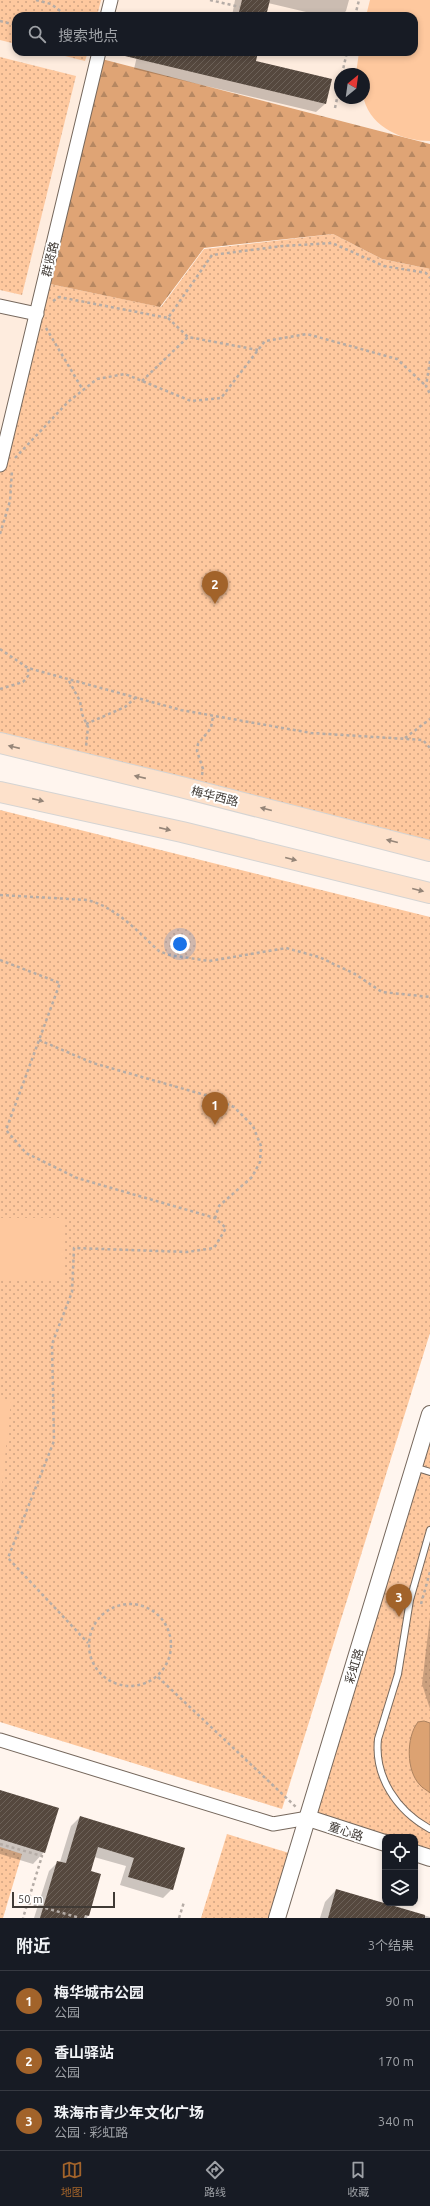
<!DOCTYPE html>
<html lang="zh">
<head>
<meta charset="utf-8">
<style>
	:root { --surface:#171b24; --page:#20242c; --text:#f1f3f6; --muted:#9ea1a6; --line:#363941; --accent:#a2632a }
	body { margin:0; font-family:Ubuntu,"Noto Sans SC",sans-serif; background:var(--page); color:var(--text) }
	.controls { position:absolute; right:12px; bottom:12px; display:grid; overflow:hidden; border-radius:8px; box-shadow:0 2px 6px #0003 }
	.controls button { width:36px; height:36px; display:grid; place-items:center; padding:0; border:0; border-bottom:1px solid var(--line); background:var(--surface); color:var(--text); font:20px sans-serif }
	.compass { position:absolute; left:334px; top:68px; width:36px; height:36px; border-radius:50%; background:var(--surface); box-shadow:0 2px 6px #0003; rotate:29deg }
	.scale { position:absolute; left:12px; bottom:10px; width:103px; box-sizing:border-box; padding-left:4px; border:2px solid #403a35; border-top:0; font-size:11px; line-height:14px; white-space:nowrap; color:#403a35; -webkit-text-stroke:3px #fff; paint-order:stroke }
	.you { position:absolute; left:180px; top:944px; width:14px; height:14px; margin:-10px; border:3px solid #fff; border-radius:50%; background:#1a73e8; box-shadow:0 0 0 6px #1a73e833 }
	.badge { display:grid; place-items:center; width:26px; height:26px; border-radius:50%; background:var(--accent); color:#fff; font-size:13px; font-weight:700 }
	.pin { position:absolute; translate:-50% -33px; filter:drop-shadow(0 1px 2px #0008) }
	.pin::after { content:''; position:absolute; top:21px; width:14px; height:12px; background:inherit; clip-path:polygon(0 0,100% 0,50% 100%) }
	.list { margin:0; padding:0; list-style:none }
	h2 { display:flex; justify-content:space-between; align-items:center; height:52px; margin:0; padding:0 16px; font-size:17px }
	h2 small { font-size:13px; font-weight:400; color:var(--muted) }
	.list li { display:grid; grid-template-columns:26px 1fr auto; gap:12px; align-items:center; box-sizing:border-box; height:60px; padding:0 16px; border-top:1px solid var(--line) }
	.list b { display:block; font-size:15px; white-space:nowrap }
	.list p { margin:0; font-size:13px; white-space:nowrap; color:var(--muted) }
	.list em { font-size:13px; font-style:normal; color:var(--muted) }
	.icon { flex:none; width:22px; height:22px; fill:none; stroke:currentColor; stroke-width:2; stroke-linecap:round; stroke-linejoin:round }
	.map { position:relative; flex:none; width:430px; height:1918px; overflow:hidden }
	.search { position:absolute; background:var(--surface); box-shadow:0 2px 6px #0003; left:12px; right:12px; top:12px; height:44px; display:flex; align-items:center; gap:10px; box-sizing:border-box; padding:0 14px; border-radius:12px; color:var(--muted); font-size:15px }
	.sheet { height:232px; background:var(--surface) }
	nav { display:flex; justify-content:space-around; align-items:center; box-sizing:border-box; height:56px; border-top:1px solid var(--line); background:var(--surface); font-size:11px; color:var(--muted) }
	nav a { display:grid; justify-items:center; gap:2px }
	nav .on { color:var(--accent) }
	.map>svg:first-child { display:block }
	.built { fill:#feecde; fill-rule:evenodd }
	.grass { fill:url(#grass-dots) }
	.forest { fill:url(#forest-firs) }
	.pitch { fill:#fec89e }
	.water { fill:#dca272; stroke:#ad8360 }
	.shadow { fill:#0003 }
	.building { fill:url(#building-hatch) }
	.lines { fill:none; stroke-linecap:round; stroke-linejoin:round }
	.service-casing { stroke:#76685d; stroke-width:8 }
	.minor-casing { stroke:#76685d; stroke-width:15 }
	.tertiary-casing { stroke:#76685d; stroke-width:18 }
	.primary-casing { stroke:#d5d4d3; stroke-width:22 }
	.path { stroke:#b5aca6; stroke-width:2.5; stroke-dasharray:3 3; stroke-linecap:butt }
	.service { stroke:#fff; stroke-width:6 }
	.minor { stroke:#fff; stroke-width:13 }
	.tertiary { stroke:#fff; stroke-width:16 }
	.primary { stroke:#fde1cb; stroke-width:20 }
	.oneway { fill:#958578 }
	.labels { text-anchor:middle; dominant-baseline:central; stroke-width:4; stroke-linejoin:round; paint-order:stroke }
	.street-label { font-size:12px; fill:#403a35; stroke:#fff }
</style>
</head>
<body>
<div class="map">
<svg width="430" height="1918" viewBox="0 0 430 1918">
	<defs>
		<pattern id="grass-dots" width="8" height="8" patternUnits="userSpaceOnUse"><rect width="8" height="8" fill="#fec89e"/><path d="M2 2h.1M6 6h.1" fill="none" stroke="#cfa382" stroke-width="1.8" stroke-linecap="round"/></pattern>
		<pattern id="forest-firs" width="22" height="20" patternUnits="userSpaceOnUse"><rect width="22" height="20" fill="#dfa475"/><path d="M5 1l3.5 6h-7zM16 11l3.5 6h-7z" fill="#b68761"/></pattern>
		<pattern id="building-hatch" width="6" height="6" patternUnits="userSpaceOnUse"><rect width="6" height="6" fill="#55483e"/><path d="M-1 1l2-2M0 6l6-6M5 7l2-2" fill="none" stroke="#6c6158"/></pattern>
	</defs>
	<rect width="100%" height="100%" fill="#fff5ee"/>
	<!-- built -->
	<g class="built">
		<path d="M0 0H109L105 16H16V52H97L0 455Z"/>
		<path d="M111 0H430V144L98 58 99 52H414V16H107ZM340 74H364V98H340Z"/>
	</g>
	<!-- grass -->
	<g class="grass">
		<path d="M0 0H101L97 16H16V44L0 40Z"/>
		<path d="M49 52H88L85 61Z"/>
		<path d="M0 57 76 76 22 295 0 290Z"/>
		<path d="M333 234 382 259 430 269V851L0 743V465L45 283 161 307 204 249Z"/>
		<path d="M0 810 430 917V1333L282 1809 0 1722Z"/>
		<path d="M430 1416V1857L415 1852V1837H385L308 1818Z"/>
		<path d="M227 1834 289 1853 269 1918H201Z"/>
		<path d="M0 1847 22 1854 3 1918H0Z"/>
	</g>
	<!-- forest -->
	<path class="forest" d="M98 58 430 144V269L382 259 333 234 204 248 160 307 45 283Z"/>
	<!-- pitch -->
	<g class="pitch">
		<path d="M370 0H430V141C403 141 372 128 364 100 362 95 364 82 364 74H356L359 52H414V16H366Z"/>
		<path d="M0 1218H65V1281L0 1280Z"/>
		<path d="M0 1400 11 1401 2 1485H0Z"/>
	</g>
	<!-- water -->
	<path class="water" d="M424 1721 430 1723V1793C427 1790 422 1788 420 1785 406 1771 406 1737 418 1722Z"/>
	<!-- shadow -->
	<g class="shadow">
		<path d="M235 0H349L346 11 341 16H323L268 3 265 16H232Z"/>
		<path d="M138 52H257L254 61 325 104 316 112 134 69Z"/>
		<path d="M430 1617V1709L422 1684Z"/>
		<path d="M0 1791 44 1852 33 1864 0 1854Z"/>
		<path d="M80 1817 184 1848 172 1889 163 1898 120 1885 126 1866 94 1857 90 1872 100 1875 87 1918H34L49 1871 58 1862H60L71 1826Z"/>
		<path d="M336 1890 430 1917V1918H320L325 1902Z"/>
	</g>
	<!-- building -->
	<g class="building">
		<path d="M242 0H270L266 16H238Z"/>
		<path d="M125 52H258L256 61 332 79 326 104 125 56Z"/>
		<path d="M0 1790 59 1808 45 1853 0 1839Z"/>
		<path d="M80 1816 185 1848 173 1890 128 1877 134 1858 98 1847 91 1871 101 1874 89 1916 85 1915 84 1918H40L57 1861 66 1863Z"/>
		<path d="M336 1889 425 1915V1918H328Z"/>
	</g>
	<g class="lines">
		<defs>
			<g id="service">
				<path d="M414 1467 430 1472"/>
				<path d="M430 1530 410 1600 398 1674 378 1739C374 1777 397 1811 430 1829"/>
			</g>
			<g id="minor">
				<path d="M107 16 111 0"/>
				<path d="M0 306 37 314"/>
				<path d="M0 465 99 52"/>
				<path d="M0 1740 273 1824 308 1818"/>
			</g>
			<g id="tertiary">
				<path d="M308 1818 385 1843"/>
				<path d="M415 1853 430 1858"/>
				<path d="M277 1918 430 1414"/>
			</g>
			<g id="primary">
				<path d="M0 743 181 787 430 851"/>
				<path d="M0 792 182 832 430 893"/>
			</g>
		</defs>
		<!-- service casing -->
		<use href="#service" class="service-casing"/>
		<!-- minor casing -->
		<use href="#minor" class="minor-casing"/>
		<!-- tertiary casing -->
		<use href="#tertiary" class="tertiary-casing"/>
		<!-- primary casing -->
		<use href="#primary" class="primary-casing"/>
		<!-- path -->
		<g class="path">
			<path d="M36 0 51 4 67 16"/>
			<path d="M210 0 240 7"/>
			<path d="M267 14 277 16"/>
			<path d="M355 16 359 0"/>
			<path d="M0 21 16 25"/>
			<path d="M342 74 347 52"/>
			<path d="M335 108 340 84"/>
			<path d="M53 301 59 297 168 318 212 255 283 246 332 243 384 266 426 273 430 278"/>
			<path d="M168 318 188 337 258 350"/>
			<path d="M46 328 83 390"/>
			<path d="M430 361 426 386 430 394"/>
			<path d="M142 381 188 337"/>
			<path d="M15 458 68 402 97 379 125 374 191 401 221 398 265 341 307 334 397 359 426 386"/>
			<path d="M0 534 10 501 12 470"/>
			<path d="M0 649 28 668 181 710 311 733 423 740 430 748"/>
			<path d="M69 681 80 701 82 714 88 727 86 747"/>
			<path d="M0 689 23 682 28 676V668"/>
			<path d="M86 724 125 707 135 698"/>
			<path d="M405 738 430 719"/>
			<path d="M202 775 203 769 197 751 198 744 211 728 213 716"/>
			<path d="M0 895 87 900C116 907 137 931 159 951L169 955 209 961 286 948 319 957 355 974 382 992 430 997"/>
			<path d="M0 960 60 983 6 1130 26 1153 77 1178 215 1218 226 1228 214 1248 187 1252 74 1248 72 1292 52 1344 54 1441 8 1558 88 1643"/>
			<path d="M39 1040 93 1063 205 1095 234 1107 253 1126 261 1146 260 1162 252 1177 219 1206 215 1218"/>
			<circle cx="130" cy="1645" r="41"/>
			<path d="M421 1604 430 1572"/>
			<path d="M158 1677 296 1807"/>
			<path d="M0 1844 42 1856 23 1918"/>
			<path d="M28 1903 80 1918"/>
			<path d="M179 1918 184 1902"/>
		</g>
		<!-- service -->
		<use href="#service" class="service"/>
		<!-- minor -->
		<use href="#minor" class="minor"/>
		<!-- tertiary -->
		<use href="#tertiary" class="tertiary"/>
		<!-- primary -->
		<use href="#primary" class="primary"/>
	</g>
	<!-- one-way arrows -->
	<defs><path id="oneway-solid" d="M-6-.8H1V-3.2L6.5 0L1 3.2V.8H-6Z"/></defs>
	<g class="oneway">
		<use href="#oneway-solid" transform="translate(14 747) rotate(-167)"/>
		<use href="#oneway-solid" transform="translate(140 777) rotate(-167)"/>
		<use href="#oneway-solid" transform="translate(38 800) rotate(13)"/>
		<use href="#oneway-solid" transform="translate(266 809) rotate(-166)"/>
		<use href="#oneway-solid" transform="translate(165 829) rotate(13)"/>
		<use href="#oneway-solid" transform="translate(392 841) rotate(-166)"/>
		<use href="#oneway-solid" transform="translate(291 859) rotate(14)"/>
		<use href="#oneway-solid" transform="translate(418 890) rotate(14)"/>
	</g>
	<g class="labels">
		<!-- street labels -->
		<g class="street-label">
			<text transform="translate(50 259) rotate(-77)">群贤路</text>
			<text transform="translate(215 796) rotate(14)">梅华西路</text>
			<text transform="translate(354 1666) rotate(-73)">彩虹路</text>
			<text transform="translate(346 1831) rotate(18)">童心路</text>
		</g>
	</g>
</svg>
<div class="controls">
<button><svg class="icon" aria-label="locate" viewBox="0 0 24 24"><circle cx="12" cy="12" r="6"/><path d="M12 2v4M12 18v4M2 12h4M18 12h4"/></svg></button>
<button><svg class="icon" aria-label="layers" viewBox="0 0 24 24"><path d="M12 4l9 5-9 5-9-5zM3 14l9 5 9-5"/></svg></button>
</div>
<svg class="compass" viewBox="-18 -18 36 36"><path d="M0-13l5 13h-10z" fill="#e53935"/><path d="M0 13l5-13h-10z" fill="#9ea1a6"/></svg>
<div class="scale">50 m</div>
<div class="you"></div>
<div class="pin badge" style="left:215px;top:1125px">1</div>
<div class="pin badge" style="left:215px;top:604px">2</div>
<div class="pin badge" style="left:399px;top:1617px">3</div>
<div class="search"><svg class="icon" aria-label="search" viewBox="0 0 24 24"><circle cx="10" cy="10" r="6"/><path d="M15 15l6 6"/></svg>搜索地点</div>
</div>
<section class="sheet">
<h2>附近<small>3个结果</small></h2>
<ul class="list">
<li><span class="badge">1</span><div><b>梅华城市公园</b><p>公园</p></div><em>90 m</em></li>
<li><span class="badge">2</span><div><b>香山驿站</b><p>公园</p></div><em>170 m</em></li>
<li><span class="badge">3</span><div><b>珠海市青少年文化广场</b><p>公园 · 彩虹路</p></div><em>340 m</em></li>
</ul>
</section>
<nav>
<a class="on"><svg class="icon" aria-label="map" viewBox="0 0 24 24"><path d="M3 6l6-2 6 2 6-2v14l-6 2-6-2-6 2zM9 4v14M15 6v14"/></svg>地图</a>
<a><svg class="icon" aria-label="directions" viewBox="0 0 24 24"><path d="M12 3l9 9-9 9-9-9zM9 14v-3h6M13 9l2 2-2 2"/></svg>路线</a>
<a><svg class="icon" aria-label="saved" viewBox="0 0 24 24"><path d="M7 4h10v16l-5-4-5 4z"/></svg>收藏</a>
</nav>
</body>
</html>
